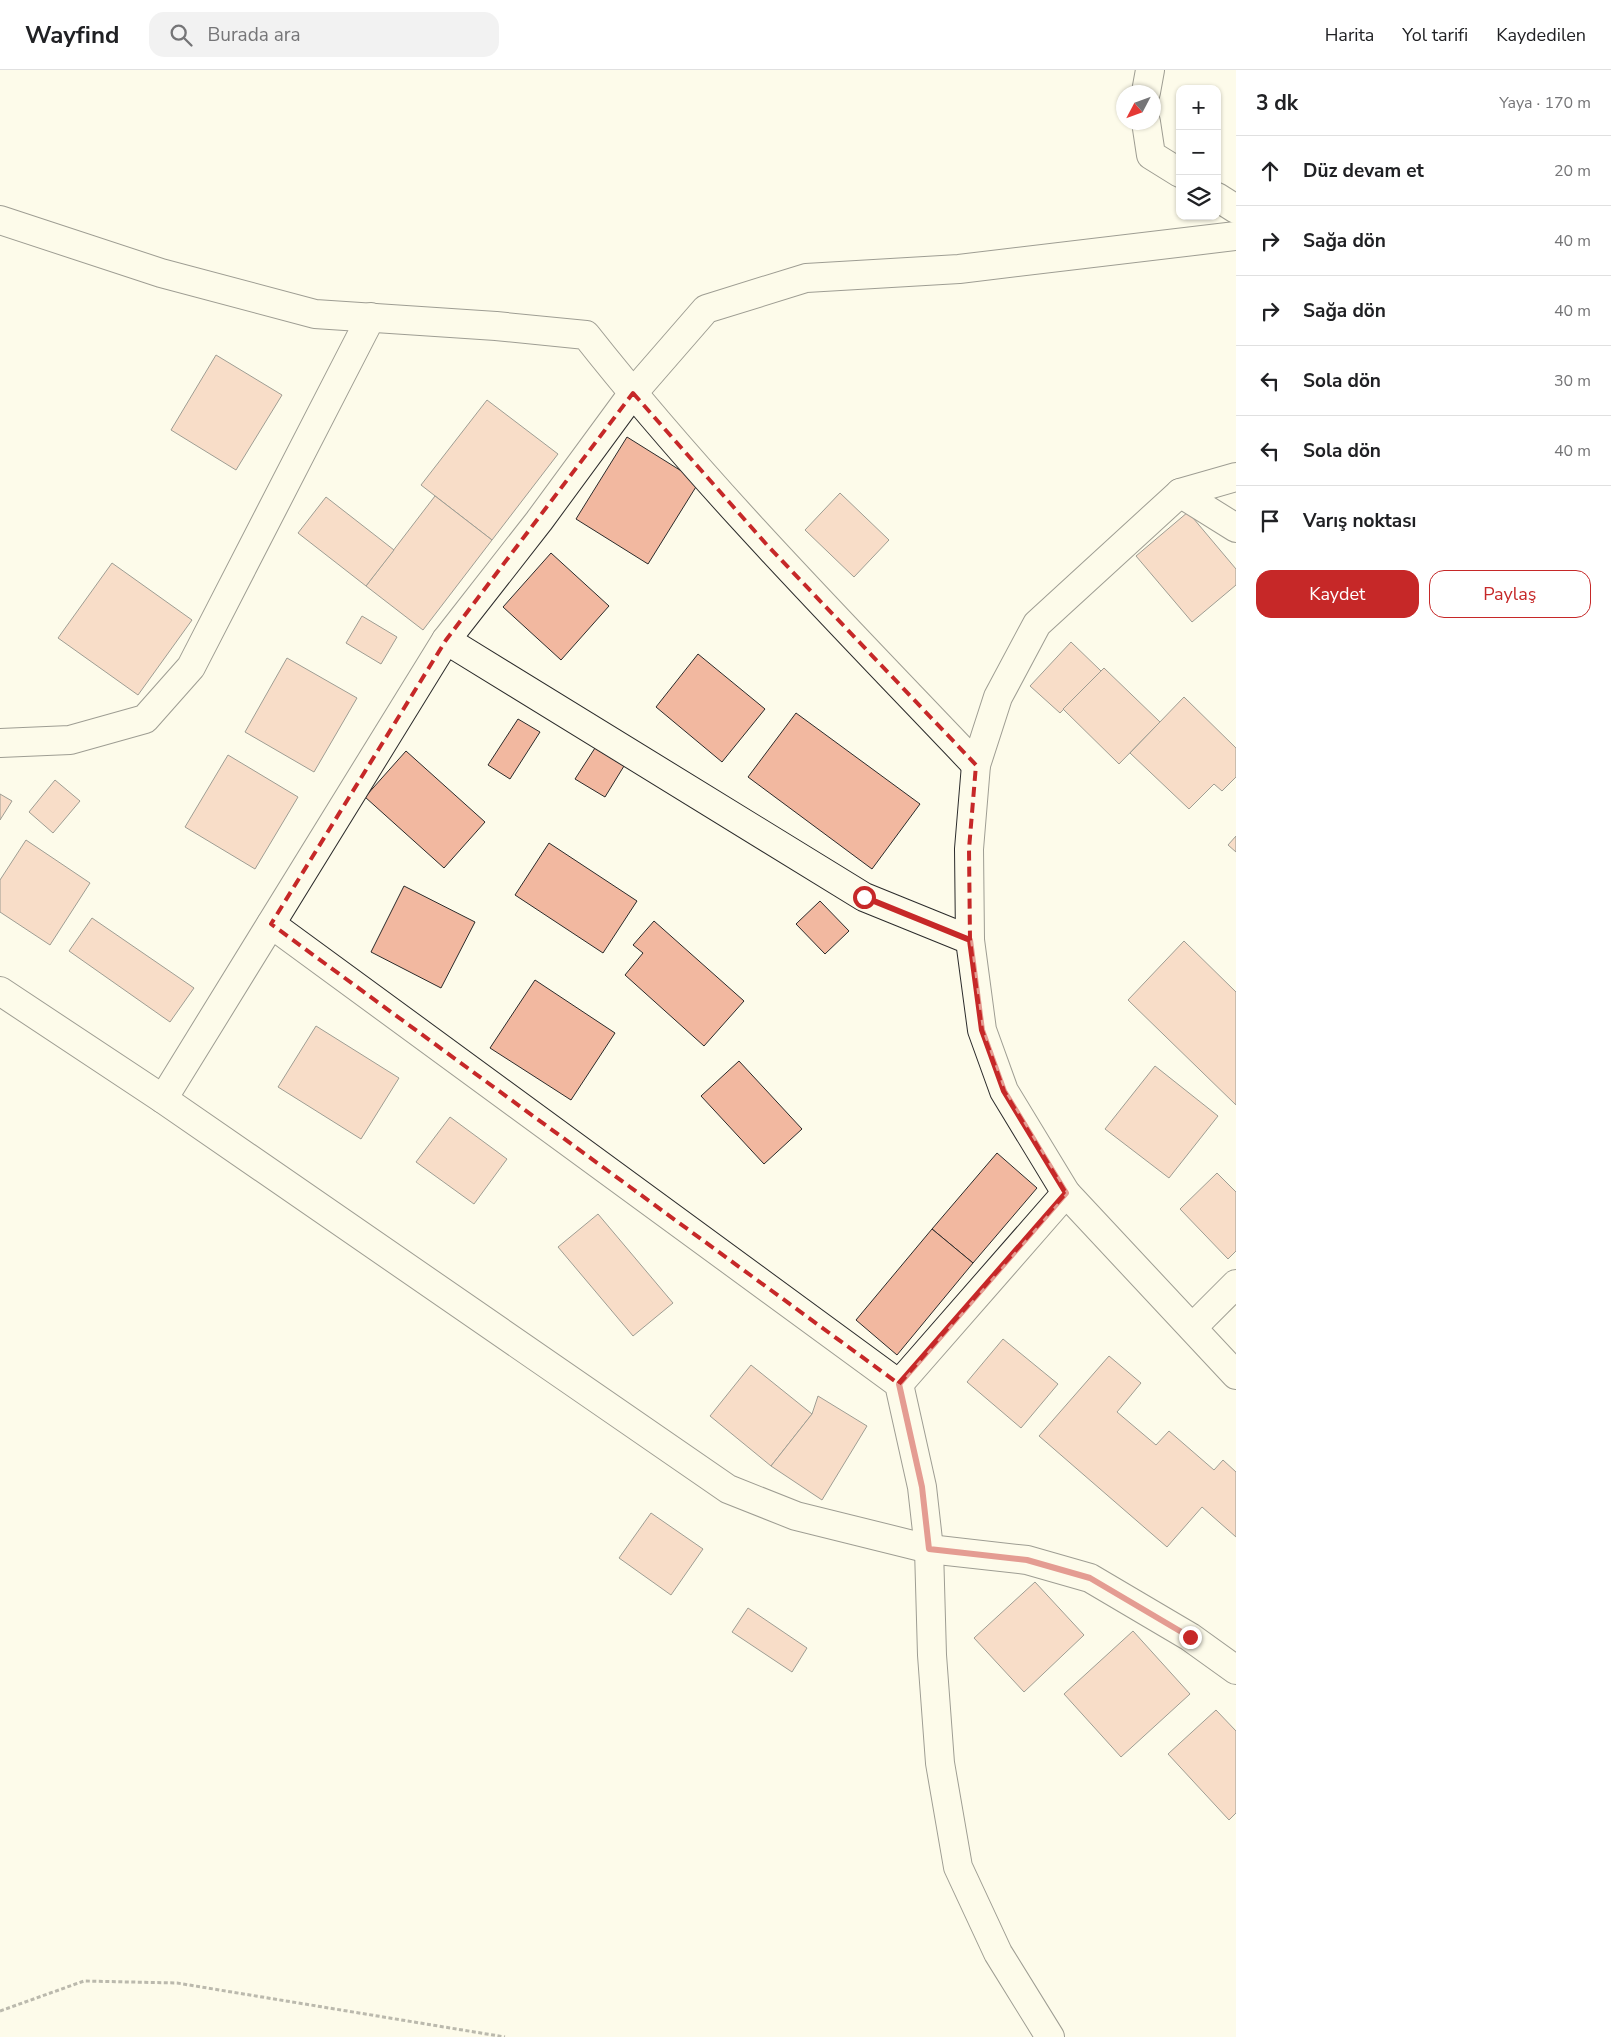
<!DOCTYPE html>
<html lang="tr">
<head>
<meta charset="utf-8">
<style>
	:root { --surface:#fff; --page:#f2f2f2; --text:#202124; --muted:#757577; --line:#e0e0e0; --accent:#c62828 }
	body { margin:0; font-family:"Nunito Sans",sans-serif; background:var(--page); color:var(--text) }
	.controls { position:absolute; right:15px; top:15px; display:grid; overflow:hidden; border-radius:10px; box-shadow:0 1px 4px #0004 }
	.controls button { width:45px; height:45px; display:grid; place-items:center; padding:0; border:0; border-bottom:1px solid var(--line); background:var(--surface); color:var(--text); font:25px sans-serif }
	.compass { position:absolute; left:1116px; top:15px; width:45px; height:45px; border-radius:50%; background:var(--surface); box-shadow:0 1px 4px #0004; rotate:229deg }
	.stop { position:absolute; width:15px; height:15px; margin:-11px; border:4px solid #c62828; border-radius:50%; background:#fff }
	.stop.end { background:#c62828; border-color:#fff; box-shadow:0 1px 5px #0008 }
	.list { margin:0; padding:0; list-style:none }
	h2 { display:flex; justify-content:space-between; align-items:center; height:65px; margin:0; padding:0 20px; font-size:21px }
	h2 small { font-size:16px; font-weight:400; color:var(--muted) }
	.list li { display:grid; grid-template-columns:32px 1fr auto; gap:15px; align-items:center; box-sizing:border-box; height:70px; padding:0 20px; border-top:1px solid var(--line) }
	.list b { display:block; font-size:19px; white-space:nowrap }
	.list em { font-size:16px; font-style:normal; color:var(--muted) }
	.actions { display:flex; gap:10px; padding:15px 20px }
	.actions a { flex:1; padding:11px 0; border:1px solid var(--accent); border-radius:15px; text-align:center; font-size:18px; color:var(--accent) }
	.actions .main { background:var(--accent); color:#fff }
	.icon { flex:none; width:28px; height:28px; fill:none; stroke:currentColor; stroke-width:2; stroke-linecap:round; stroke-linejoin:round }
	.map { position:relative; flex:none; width:1236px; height:1967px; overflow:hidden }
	header { display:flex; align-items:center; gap:30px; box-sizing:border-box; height:70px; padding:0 25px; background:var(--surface); border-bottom:1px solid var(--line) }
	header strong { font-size:24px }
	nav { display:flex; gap:28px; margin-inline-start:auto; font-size:18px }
	.search { width:350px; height:45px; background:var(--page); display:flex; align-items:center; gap:12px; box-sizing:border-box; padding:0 18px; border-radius:15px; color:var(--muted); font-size:19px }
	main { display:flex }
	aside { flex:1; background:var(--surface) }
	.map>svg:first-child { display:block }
	.building { fill:#f2b8a0; stroke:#2b2b2b }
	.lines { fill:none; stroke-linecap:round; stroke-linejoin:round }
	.street-casing { stroke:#2b2b2b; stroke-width:30 }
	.path { stroke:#6a6964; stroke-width:3; stroke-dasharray:4 2.5; stroke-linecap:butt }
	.street { stroke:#fdfbea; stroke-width:28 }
	.route { stroke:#c62828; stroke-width:6 }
	.marked { fill:none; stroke:#c62828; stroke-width:4; stroke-dasharray:10 6; stroke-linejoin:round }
</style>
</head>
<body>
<header>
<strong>Wayfind</strong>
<div class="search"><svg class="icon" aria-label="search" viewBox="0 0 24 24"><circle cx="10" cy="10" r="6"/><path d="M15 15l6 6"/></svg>Burada ara</div>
<nav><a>Harita</a><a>Yol tarifi</a><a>Kaydedilen</a></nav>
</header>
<main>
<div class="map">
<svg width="1236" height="1967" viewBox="0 0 1236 1967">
	<rect width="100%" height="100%" fill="#fdfbea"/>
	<!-- building -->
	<g class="building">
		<path d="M216 285 282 325 236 400 171 360Z"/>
		<path d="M487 330 558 384 492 470 421 415Z"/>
		<path d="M627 367 699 412 648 494 576 449Z"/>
		<path d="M840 423 889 470 854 507 805 460Z"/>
		<path d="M435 426 492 470 423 560 366 516Z"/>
		<path d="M326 427 394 480 366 516 298 463Z"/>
		<path d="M1188 442 1236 499V515L1192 552 1136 486Z"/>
		<path d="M551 483 609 536 561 590 503 537Z"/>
		<path d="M112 493 192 550 138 625 58 568Z"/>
		<path d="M362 546 397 567 381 594 346 573Z"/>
		<path d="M1071 572 1101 601 1060 643 1030 616Z"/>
		<path d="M698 584 765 639 722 692 656 637Z"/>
		<path d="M287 588 357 628 314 702 245 662Z"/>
		<path d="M1104 598 1160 652 1119 694 1063 639Z"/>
		<path d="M1184 627 1236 678V707L1222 721 1214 714 1189 739 1130 683Z"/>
		<path d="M796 643 920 734 872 799 748 707Z"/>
		<path d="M518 649 540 662 510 709 488 695Z"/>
		<path d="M595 678 624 696 605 727 575 709Z"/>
		<path d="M406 681 485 752 444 798 365 727Z"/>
		<path d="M228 685 298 727 255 799 185 757Z"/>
		<path d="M55 710 80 731 53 763 29 742Z"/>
		<path d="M0 724 12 731 0 750Z"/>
		<path d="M1236 766V782L1228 775Z"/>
		<path d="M26 770 90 813 50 875 0 842V810Z"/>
		<path d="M549 773 637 831 603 883 515 825Z"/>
		<path d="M404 816 475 852 441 918 371 882Z"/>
		<path d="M820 831 849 861 825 884 796 854Z"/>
		<path d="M92 848 194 918 170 952 69 881Z"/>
		<path d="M654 851 744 931 704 976 625 905 643 883 633 875Z"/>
		<path d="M1184 871 1236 922V1035L1128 930Z"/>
		<path d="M535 910 615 963 571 1030 490 978Z"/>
		<path d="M316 956 399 1008 361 1069 278 1017Z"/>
		<path d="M739 991 802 1059 764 1094 701 1026Z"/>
		<path d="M1155 996 1218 1046 1169 1108 1105 1059Z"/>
		<path d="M450 1047 507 1089 474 1134 416 1092Z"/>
		<path d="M997 1083 1037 1118 973 1193 932 1159Z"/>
		<path d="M1217 1103 1236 1122V1181L1228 1189 1180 1139Z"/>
		<path d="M598 1144 673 1233 633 1266 558 1177Z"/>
		<path d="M932 1159 973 1193 897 1285 856 1250Z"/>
		<path d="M1003 1269 1058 1314 1021 1358 967 1312Z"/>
		<path d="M1109 1286 1141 1313 1117 1342 1156 1375 1169 1361 1214 1400 1223 1390 1236 1402V1467L1202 1437 1167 1477 1039 1366Z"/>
		<path d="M751 1295 812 1344 771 1396 710 1346Z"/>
		<path d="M818 1326 867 1356 822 1430 771 1396 812 1344Z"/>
		<path d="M651 1443 703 1479 671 1525 619 1488Z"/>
		<path d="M1035 1512 1084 1565 1024 1622 974 1568Z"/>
		<path d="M748 1538 807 1578 792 1602 732 1562Z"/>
		<path d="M1133 1561 1190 1624 1121 1687 1064 1624Z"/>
		<path d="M1216 1640 1236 1661V1743L1229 1750 1168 1684Z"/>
	</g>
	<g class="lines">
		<defs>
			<g id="street">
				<path d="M1146 22 1150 0"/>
				<path d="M1146 52 1151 85 1180 103"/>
				<path d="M1217 127 1236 139"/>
				<path d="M0 150 161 203 315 244 496 256 586 265C706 417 843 555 976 695"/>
				<path d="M1236 407 1180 423 1037 554 998 627 976 695 969 779 970 870 982 960 1004 1021 1066 1123 1236 1305"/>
				<path d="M1180 423 1236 458"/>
				<path d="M446 570 864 827 970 870"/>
				<path d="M0 673 70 670 145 649 191 597 371 247"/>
				<path d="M271 854 899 1314 922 1417 929 1479 932 1585 940 1693 958 1797 998 1883 1050 1967"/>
				<path d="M0 921 163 1029 728 1419 796 1446 929 1479 1027 1490 1090 1508 1190 1567 1236 1600"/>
				<path d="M163 1029 446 570 539 451 633 323 706 239 806 208 959 199 1236 166"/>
				<path d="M1193 1257 1236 1214"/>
				<path d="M899 1314 1066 1123"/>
			</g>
		</defs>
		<!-- street casing -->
		<use href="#street" class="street-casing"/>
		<!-- path -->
		<path class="path" d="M0 1941 84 1911 177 1913 505 1967"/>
		<!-- street -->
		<use href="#street" class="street"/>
	</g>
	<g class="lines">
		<!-- route -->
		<path class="route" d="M864 827 970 870 982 960 1004 1021 1066 1123 899 1314 922 1417 929 1479 1027 1490 1090 1508 1190 1567"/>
	</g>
	<!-- marked area -->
	<path d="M0 0H1236V1967H0ZM633 323 767 475 976 695 969 779 970 870 982 960 1004 1021 1066 1123 899 1314 271 854 446 570Z" fill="#fdfbea" fill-opacity=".55" fill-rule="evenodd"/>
	<path class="marked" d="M633 323 767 475 976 695 969 779 970 870 982 960 1004 1021 1066 1123 899 1314 271 854 446 570Z"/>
</svg>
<div class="controls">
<button>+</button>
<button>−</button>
<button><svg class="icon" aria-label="layers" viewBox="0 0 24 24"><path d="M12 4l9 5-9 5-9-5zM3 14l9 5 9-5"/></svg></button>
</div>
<svg class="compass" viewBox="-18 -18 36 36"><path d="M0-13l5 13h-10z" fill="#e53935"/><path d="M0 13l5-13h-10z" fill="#757577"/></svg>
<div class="stop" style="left:864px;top:827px"></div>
<div class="stop end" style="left:1190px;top:1567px"></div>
</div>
<aside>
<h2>3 dk<small>Yaya · 170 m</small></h2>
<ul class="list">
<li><svg class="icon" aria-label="ahead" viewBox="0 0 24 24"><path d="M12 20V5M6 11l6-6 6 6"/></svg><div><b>Düz devam et</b></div><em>20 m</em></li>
<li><svg class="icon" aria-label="right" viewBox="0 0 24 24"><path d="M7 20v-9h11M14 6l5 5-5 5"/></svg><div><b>Sağa dön</b></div><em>40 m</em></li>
<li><svg class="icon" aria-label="right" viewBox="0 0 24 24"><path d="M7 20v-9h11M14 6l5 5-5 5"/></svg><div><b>Sağa dön</b></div><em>40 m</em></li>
<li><svg class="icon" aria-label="left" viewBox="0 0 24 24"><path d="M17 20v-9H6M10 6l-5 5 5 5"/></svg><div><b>Sola dön</b></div><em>30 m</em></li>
<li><svg class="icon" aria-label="left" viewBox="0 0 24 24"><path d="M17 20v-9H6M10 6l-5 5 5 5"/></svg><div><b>Sola dön</b></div><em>40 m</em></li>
<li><svg class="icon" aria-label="arrive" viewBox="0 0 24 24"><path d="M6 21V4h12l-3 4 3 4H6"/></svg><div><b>Varış noktası</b></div></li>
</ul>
<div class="actions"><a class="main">Kaydet</a><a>Paylaş</a></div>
</aside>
</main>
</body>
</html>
